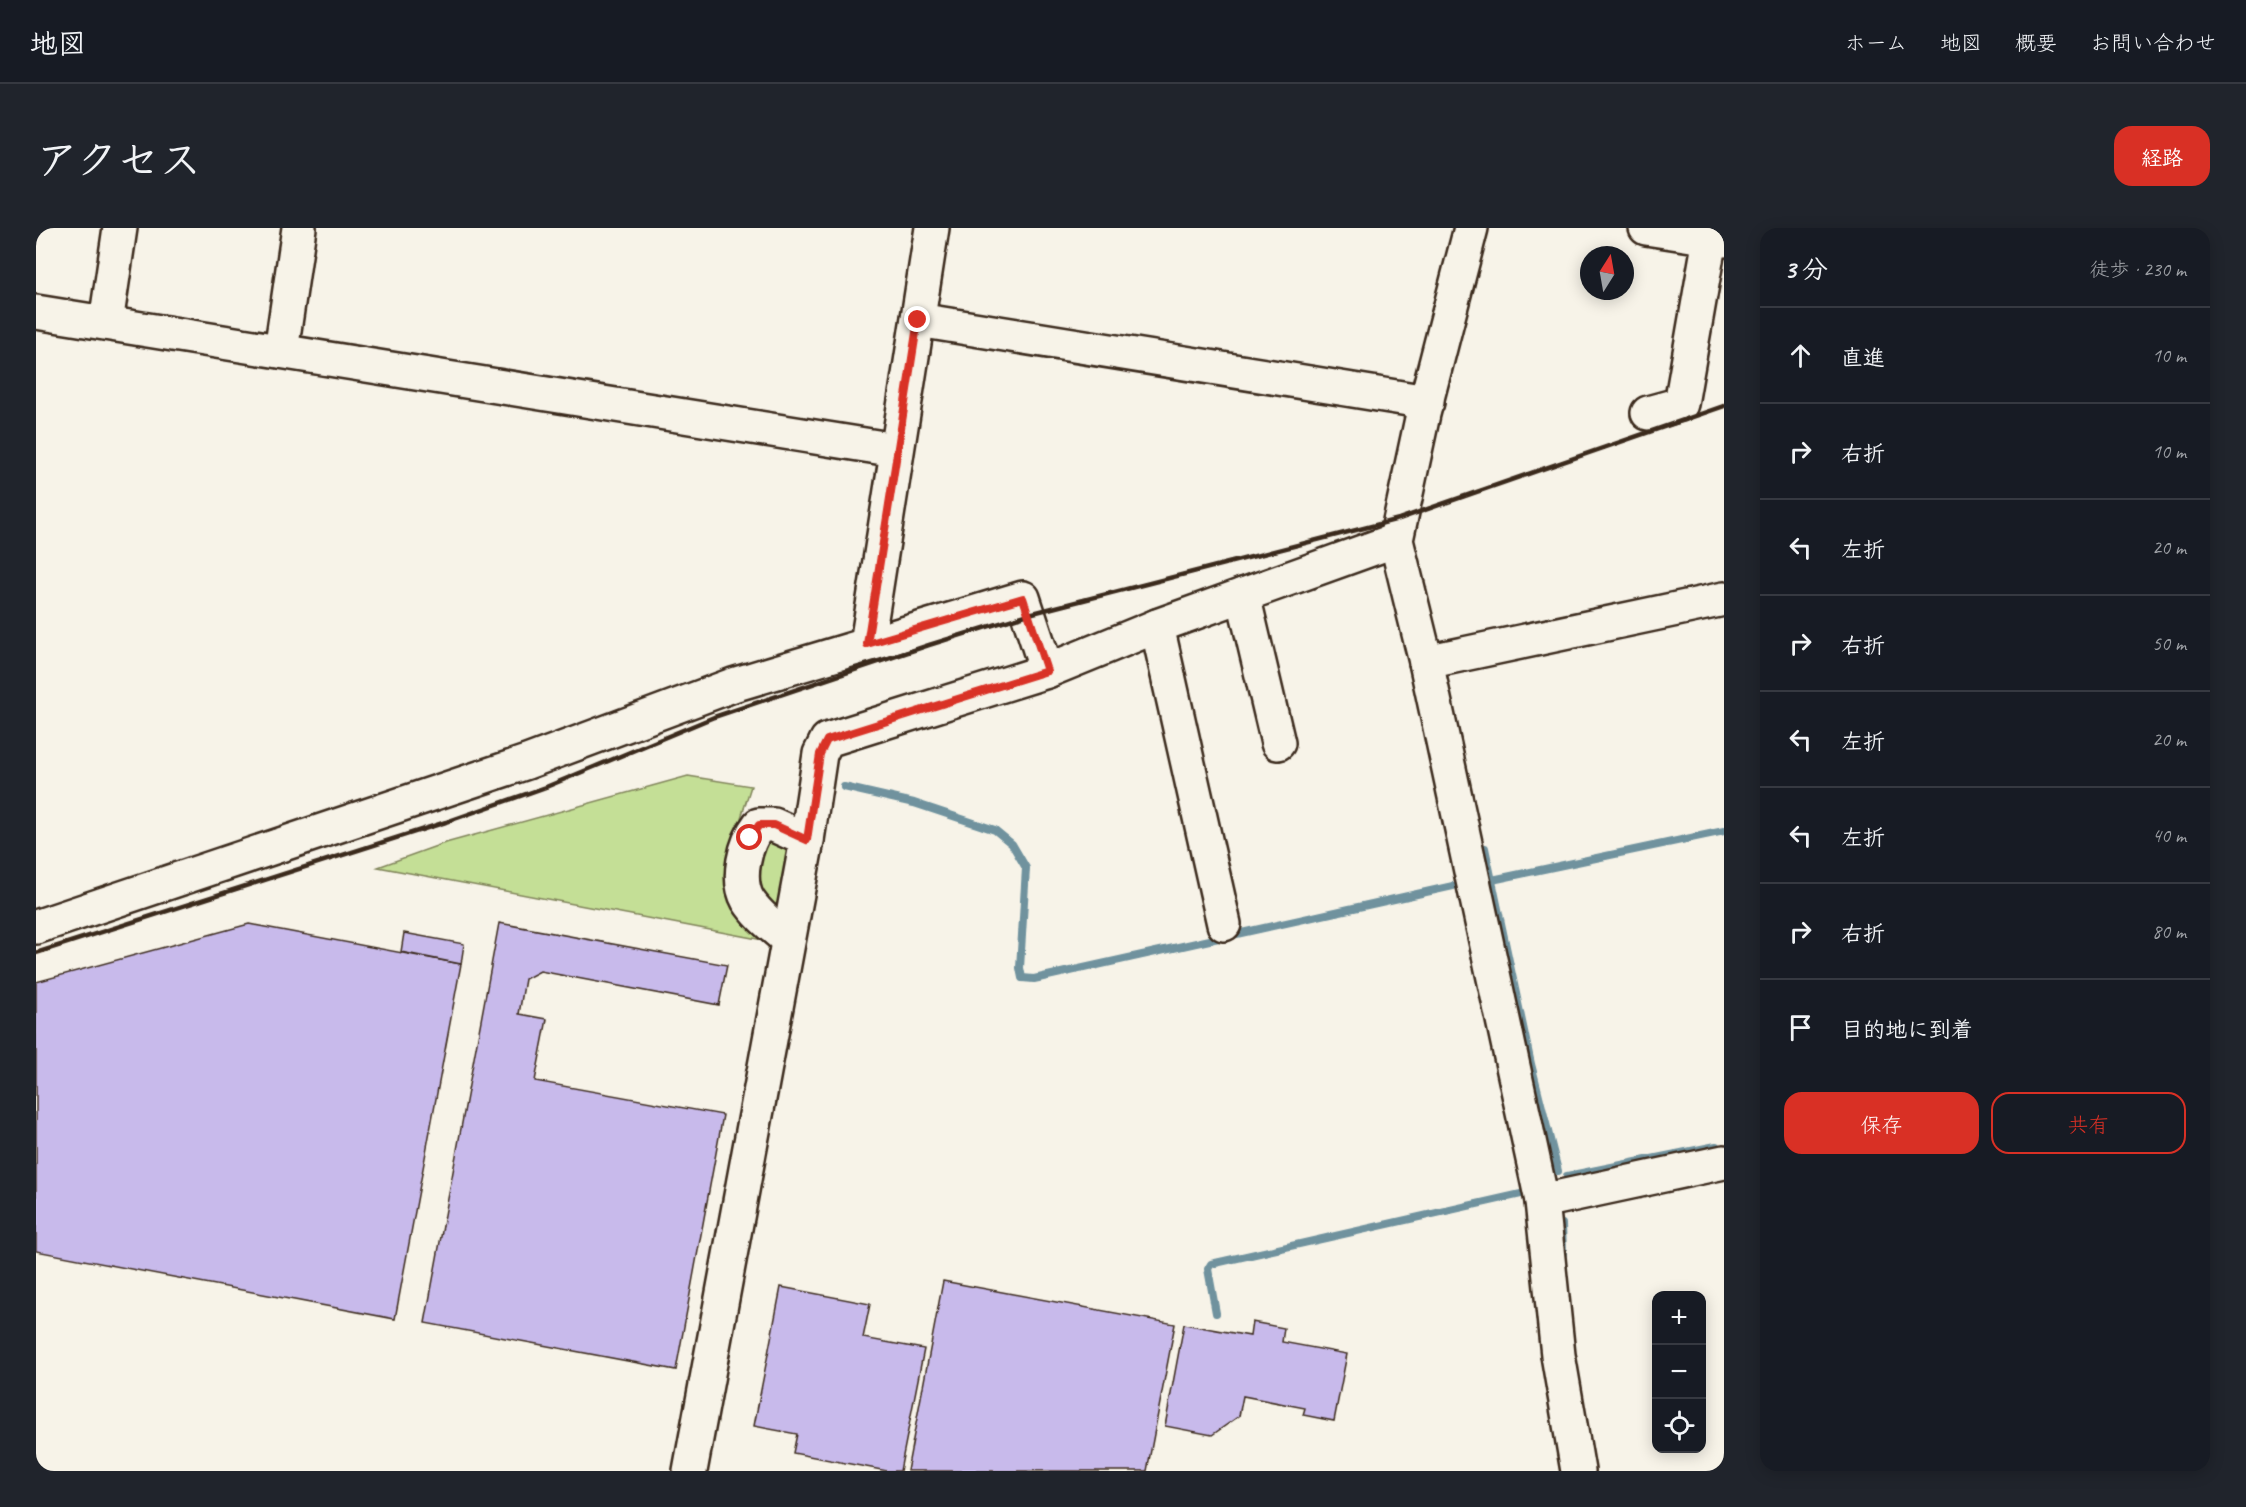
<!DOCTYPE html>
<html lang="ja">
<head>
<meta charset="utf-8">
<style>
	:root { --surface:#171b24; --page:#20242c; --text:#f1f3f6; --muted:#9ea1a6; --line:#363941; --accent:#d93025 }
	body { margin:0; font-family:Caveat,"Klee One",sans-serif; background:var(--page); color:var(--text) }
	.controls { position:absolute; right:18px; bottom:18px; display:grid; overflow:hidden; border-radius:12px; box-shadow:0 3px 15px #0003 }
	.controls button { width:54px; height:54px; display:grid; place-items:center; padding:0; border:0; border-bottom:2px solid var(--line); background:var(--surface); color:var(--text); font:30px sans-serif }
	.compass { position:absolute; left:1544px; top:18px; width:54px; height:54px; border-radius:50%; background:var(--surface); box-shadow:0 3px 15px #0003; rotate:11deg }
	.stop { position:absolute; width:18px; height:18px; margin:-14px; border:4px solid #d93025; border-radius:50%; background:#fff }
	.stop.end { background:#d93025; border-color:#fff; box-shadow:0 2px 6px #0008 }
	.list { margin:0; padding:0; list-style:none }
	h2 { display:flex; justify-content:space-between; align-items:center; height:78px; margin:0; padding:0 24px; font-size:26px }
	h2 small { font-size:20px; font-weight:400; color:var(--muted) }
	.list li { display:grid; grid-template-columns:39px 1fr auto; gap:18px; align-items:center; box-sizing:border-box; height:96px; padding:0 24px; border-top:2px solid var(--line) }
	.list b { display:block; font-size:22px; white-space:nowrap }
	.list em { font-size:20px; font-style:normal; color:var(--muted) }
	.actions { display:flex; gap:12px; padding:18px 24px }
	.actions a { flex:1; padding:14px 0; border:2px solid var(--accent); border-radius:18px; text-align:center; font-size:21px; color:var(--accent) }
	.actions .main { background:var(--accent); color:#fff }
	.icon { flex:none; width:33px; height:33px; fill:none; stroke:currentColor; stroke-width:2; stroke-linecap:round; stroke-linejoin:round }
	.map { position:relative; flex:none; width:1688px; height:1243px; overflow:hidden; border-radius:18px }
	header { display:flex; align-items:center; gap:36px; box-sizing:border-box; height:84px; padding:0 30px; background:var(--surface); border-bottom:2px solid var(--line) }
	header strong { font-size:28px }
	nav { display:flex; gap:33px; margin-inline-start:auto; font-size:21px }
	.intro { display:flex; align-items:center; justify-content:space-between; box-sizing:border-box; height:144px; padding:0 36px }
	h1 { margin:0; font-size:42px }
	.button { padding:15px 27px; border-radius:18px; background:var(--accent); color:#fff; font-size:21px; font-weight:700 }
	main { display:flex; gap:36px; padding:0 36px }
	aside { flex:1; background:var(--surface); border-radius:18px; box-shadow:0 3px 15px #0003 }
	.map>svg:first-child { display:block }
	.green { fill:#c4df96; stroke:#80845a; stroke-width:1.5 }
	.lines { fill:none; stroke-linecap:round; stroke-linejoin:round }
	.stream { stroke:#6f929e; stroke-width:8 }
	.building { fill:#c8baeb; stroke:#3b2a1e; stroke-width:1.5 }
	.minor-casing { stroke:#3b2a1e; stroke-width:38 }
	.minor { stroke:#f7f3e8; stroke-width:33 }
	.rail { stroke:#3b2a1e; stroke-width:4.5 }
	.route { stroke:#d93025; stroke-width:8 }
</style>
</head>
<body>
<header>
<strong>地図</strong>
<nav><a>ホーム</a><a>地図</a><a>概要</a><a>お問い合わせ</a></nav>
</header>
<div class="intro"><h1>アクセス</h1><a class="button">経路</a></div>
<main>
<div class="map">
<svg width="1688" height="1243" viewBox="0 0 1688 1243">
	<rect width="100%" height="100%" fill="#f7f3e8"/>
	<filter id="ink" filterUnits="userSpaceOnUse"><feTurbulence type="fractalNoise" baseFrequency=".0167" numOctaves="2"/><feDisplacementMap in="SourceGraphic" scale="12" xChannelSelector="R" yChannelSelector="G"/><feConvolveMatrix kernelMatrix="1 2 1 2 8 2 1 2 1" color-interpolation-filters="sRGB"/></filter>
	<g filter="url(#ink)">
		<!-- green -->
		<g class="green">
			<path d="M652 548 715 558 699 609 727 712 342 639 406 616Z"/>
			<path d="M732 610 755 619 746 669 739 677 729 672 717 652Z"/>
		</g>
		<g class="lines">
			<!-- stream -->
			<g class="stream">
				<path d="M808 559 878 575 959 602 976 616 990 640 984 740 986 750 998 751 1417 658"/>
				<path d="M1449 620 1495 836 1522 943"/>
				<path d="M1456 652 1688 603"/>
				<path d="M1531 948 1680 918"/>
				<path d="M1526 996 1527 1026"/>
				<path d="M1180 1085 1172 1041 1175 1036 1485 966"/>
			</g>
		</g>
		<!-- building -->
		<g class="building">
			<path d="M463 695 691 737 683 777 504 743 489 751 483 786 511 791 499 853 687 887 640 1142 389 1095Z"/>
			<path d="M213 696 425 736 359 1091 0 1023V754Z"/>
			<path d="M368 705 428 716 425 736 365 724Z"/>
			<path d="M907 1053 1139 1096 1111 1243H871Z"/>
			<path d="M745 1059 834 1076 827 1110 888 1121 864 1243H851L757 1225 761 1206 718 1198Z"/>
			<path d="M1216 1094 1248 1100 1246 1114 1311 1126 1298 1193 1267 1187 1269 1180 1207 1168 1203 1188 1176 1207 1129 1198 1148 1096 1214 1108Z"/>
		</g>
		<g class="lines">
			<defs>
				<g id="minor">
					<path d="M1435 0 1387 186 1360 312 1390 434 1506 973 1522 1127 1542 1243"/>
					<path d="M1610 0 1688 12"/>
					<path d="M0 84 860 222"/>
					<path d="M882 92 1391 174"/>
					<path d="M70 95 84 0"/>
					<path d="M245 123 263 0"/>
					<path d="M1612 185 1645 176 1674 10"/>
					<path d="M1207 367 1242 515"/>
					<path d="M1121 398 1188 696"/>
					<path d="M831 416 896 0"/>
					<path d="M1390 434 1688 371"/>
					<path d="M0 699 491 534 697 457 987 370 1011 443"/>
					<path d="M752 712C739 700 722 688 712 672 700 651 709 615 723 597H738L771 612"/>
					<path d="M1506 973 1688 934"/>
					<path d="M654 1243 771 612 784 526 791 512 1011 443 1121 398 1360 312"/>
				</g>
			</defs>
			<!-- minor casing -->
			<use href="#minor" class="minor-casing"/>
			<!-- minor -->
			<use href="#minor" class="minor"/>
			<!-- rail -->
			<path class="rail" d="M0 725 410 594 510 559 678 489 893 417 993 386 1363 291 1688 178"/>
		</g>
	</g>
	<g class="lines" filter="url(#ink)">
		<!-- route -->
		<path class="route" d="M714 610 723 597H738L771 612 784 526 791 512 1011 443 987 370 831 416 882 92"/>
	</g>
</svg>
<div class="controls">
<button>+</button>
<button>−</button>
<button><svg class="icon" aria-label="locate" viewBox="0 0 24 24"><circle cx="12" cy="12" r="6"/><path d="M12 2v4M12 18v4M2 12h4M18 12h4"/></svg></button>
</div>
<svg class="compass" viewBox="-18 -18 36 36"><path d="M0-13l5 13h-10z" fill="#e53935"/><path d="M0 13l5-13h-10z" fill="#9ea1a6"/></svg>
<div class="stop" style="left:714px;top:610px"></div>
<div class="stop end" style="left:882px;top:92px"></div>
</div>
<aside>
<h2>3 分<small>徒歩 · 230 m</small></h2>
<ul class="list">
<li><svg class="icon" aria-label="ahead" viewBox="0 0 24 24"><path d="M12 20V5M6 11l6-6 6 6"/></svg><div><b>直進</b></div><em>10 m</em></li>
<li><svg class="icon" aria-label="right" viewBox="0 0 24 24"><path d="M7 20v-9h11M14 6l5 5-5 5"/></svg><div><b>右折</b></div><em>10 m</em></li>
<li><svg class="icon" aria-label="left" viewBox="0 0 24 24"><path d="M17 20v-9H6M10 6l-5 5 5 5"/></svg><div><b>左折</b></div><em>20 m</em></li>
<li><svg class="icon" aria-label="right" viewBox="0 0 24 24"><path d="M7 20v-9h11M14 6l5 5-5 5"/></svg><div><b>右折</b></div><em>50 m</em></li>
<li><svg class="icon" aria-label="left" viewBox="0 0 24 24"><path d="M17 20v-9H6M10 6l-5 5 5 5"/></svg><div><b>左折</b></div><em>20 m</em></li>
<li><svg class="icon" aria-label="left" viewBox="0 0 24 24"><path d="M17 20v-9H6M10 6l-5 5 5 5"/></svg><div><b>左折</b></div><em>40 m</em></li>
<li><svg class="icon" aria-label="right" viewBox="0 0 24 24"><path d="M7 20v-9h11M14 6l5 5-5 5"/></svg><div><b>右折</b></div><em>80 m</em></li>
<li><svg class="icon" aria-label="arrive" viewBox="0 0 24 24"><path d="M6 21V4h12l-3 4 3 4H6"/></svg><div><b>目的地に到着</b></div></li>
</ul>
<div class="actions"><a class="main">保存</a><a>共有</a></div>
</aside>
</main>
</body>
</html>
